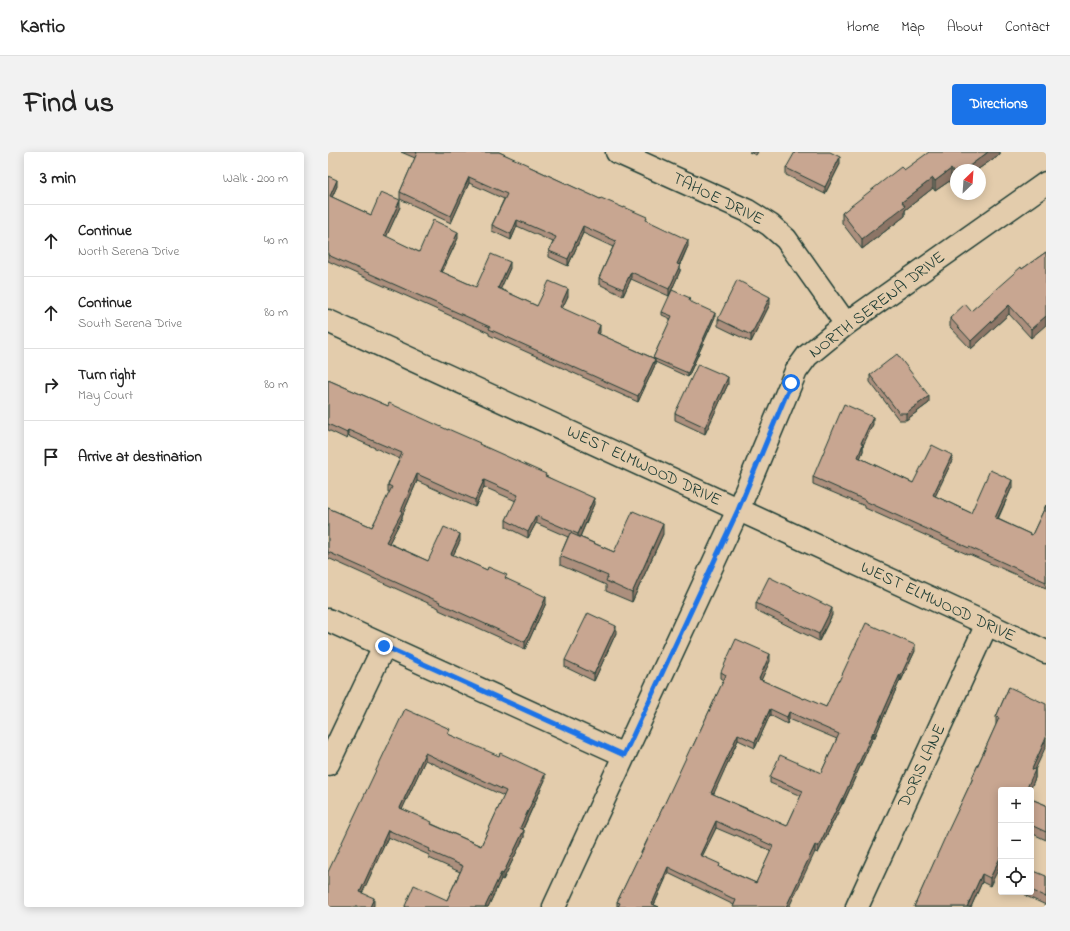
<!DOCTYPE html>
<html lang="en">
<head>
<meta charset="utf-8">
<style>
	:root { --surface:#fff; --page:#f2f2f2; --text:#222; --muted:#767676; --line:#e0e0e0; --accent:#1a73e8 }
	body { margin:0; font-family:"Indie Flower",sans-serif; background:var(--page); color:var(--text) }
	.controls { position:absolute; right:12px; bottom:12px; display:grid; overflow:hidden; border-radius:4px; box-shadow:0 2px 10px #0003 }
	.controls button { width:36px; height:36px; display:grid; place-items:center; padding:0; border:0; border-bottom:1px solid var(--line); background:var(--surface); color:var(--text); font:20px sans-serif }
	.compass { position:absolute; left:622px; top:12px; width:36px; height:36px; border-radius:50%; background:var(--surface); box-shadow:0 2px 10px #0003; rotate:25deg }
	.stop { position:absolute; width:12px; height:12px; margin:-9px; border:3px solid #1a73e8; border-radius:50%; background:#fff }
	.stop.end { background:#1a73e8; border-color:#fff; box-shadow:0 1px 4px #0008 }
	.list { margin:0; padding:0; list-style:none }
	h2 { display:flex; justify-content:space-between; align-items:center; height:52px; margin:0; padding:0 16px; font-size:17px }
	h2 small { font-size:13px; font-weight:400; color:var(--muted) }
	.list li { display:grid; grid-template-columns:26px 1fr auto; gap:12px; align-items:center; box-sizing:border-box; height:72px; padding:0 16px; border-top:1px solid var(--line) }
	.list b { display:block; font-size:15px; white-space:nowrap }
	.list p { margin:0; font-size:13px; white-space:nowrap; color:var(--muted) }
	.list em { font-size:13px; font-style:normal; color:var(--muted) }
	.icon { flex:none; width:22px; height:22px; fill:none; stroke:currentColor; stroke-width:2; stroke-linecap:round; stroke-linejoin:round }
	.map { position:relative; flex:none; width:718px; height:755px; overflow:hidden; border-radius:4px }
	header { display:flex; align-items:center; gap:24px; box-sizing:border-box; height:56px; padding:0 20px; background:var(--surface); border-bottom:1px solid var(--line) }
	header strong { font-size:19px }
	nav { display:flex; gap:22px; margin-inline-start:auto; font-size:14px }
	.intro { display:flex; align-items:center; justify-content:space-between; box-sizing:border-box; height:96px; padding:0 24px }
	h1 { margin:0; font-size:28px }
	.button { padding:10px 18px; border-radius:4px; background:var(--accent); color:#fff; font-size:14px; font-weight:700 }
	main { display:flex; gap:24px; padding:0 24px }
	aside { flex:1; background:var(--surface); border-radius:4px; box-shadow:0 2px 10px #0003 }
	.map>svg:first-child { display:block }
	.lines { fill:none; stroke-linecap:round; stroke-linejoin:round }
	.street-casing { stroke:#1f3d34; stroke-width:25 }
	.street { stroke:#e3ccac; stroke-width:22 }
	.wall { fill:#ac8f7d; stroke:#1f3d34; fill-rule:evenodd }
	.shaded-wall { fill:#8c7466; stroke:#1f3d34 }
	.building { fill:#c8a691; stroke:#1f3d34; fill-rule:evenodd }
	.route { stroke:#1a73e8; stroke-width:5 }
	.labels { text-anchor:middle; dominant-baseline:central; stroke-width:3; stroke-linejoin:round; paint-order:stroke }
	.street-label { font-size:17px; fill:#1f3d34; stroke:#e3ccac }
</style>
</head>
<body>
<header>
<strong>Kartio</strong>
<nav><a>Home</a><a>Map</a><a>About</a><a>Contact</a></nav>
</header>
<div class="intro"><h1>Find us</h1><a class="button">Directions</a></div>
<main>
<aside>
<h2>3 min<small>Walk · 200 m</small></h2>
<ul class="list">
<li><svg class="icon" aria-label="ahead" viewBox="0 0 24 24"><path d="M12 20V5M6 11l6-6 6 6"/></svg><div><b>Continue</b><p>North Serena Drive</p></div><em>40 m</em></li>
<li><svg class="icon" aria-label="ahead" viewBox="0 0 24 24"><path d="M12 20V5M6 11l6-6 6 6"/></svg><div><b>Continue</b><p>South Serena Drive</p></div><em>80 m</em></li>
<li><svg class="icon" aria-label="right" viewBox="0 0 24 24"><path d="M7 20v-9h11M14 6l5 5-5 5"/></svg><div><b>Turn right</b><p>May Court</p></div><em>80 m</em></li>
<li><svg class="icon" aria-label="arrive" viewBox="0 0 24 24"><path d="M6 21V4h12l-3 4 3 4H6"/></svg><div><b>Arrive at destination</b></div></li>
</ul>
</aside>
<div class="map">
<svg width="718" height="755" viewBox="0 0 718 755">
	<rect width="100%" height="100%" fill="#e3ccac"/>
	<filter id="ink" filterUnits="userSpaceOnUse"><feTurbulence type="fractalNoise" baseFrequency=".025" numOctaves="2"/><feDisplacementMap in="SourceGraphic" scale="8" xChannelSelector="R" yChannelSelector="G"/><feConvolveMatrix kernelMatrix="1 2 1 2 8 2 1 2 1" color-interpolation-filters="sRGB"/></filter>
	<g filter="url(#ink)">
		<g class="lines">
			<defs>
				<g id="street">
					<path d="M289 0 420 59 442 73 458 87 518 172"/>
					<path d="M0 169 659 472 718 500"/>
					<path d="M0 468 296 603"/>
					<path d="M0 612 56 494"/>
					<path d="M226 755 410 358 468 219 479 204 518 172 718 31"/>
					<path d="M529 755 659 472"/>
				</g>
			</defs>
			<!-- street casing -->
			<use href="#street" class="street-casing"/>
			<!-- street -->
			<use href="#street" class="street"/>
		</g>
		<!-- wall -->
		<g class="wall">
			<path d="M73 0H171L200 14 319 69 360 94 352 113V119L341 144 303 127 295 144 271 132V126L285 95 255 81 240 114 221 105V99L225 90 189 74 183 88 164 79V73L176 47 141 31 123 71 72 47V40L87 6Z"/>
			<path d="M421 0H430L428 3Z"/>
			<path d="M672 0V2L649 18H628V34L623 28 607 39 605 36 577 58V64L534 97 514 71V61L576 18Z"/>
			<path d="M512 12 497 42 458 23V16Z"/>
			<path d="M0 24 9 34 4 45 43 63 72 55 58 85 91 100 130 86 114 120 148 135 182 116 172 137 209 154 240 144 234 156 272 180 271 182 325 206 343 167 334 163V160L362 150 387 165 360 225 327 210V213L310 250 161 183V181L0 109Z"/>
			<path d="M718 100 703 186 681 162 643 197 622 175V166L643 159 694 117Z"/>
			<path d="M442 152 423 190 390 174V167Z"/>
			<path d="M542 223 601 251 578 268H571L542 230Z"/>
			<path d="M0 228 60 254 152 293 218 324 266 352 252 385 286 400 335 382 304 450 278 439V433L232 413V404L240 385 208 371 200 386 178 375V368L188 349 156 335 147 355 89 329 74 364V366L61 391 100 409 132 389 125 403 179 427 218 451 197 497 111 458V456L0 406V356L44 375 62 340H60V333L72 307 20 284 19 287 0 278Z"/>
			<path d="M400 232 377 282 347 268V261Z"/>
			<path d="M545 272 535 292V299L532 306 585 331 624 309 607 344 643 361 684 335 670 367 704 383 718 353V436L641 402V403L537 356V354L485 332V325Z"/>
			<path d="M428 451 504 463 491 489 428 458Z"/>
			<path d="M288 481 266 529 237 515V508Z"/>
			<path d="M587 499 573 529 572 528 546 587 545 586 515 652H514L490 701 487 700 406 753 340 721 326 753 331 755H289V750L364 596 396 528 393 526V520L442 509 433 528 476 547 498 555 511 529ZM442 563 459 572 461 567 509 587 493 621 442 625V631L473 644 459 674 385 642 410 588 427 596ZM388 676 407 684 408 683 443 699 428 731 392 715 374 704Z"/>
			<path d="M681 535 707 618V626L702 638H673L662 734 654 730 643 755H586L644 628V626L668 573V565Z"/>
			<path d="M77 557 122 583 217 628 195 677 196 685 175 728 173 727 160 755H77V754L119 748 132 720 101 706V703L60 685 34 741 46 753 45 755H0ZM97 608 176 644 153 694 104 672 74 657Z"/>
			<path d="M703 647 718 653V688L703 681Z"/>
			<path d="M718 724V753L698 744V740H703V725Z"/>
		</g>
		<!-- shaded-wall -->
		<g class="shaded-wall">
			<path d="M660 0H672V2L649 18H636Z"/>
			<path d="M512 5V12L497 42V35Z"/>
			<path d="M623 17V28L607 39V29Z"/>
			<path d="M141 25V31L123 71V64Z"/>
			<path d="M605 26V36L577 58V64L534 97V87L574 50Z"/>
			<path d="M9 28V34L2 50V44Z"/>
			<path d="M72 48V55L56 90V83Z"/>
			<path d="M189 68V74L183 88V82Z"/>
			<path d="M255 74V81L240 114V107Z"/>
			<path d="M130 80V86L112 125V119Z"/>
			<path d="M360 88V94L349 118V112Z"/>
			<path d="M182 110V116L170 143V136Z"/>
			<path d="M352 113V119L341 144V137Z"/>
			<path d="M303 120V127L295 144V137Z"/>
			<path d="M240 137V144L232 161V155Z"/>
			<path d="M442 145V152L423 190V183Z"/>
			<path d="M681 153V162L643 197V189Z"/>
			<path d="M387 161V165L360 225V221Z"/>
			<path d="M718 164V173L703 186V177Z"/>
			<path d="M272 173V180L269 188V181Z"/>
			<path d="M327 207V213L310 250V244Z"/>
			<path d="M400 225V232L377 282V275Z"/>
			<path d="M601 244V251L578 268V261Z"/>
			<path d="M545 265V272L533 298V291Z"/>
			<path d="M20 278V284L19 287V281Z"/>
			<path d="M535 292V299L530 312V305Z"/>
			<path d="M624 303V309L605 349V343Z"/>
			<path d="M89 322V329L74 364V366L58 397V390Z"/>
			<path d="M156 328V335L147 355V348Z"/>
			<path d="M684 328V335L667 372V366Z"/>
			<path d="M266 346V352L250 389V382Z"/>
			<path d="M208 364V371L200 386V380Z"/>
			<path d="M335 372V382L304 450V441Z"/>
			<path d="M132 382V389L123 408V402Z"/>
			<path d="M218 445V451L197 497V490Z"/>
			<path d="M504 456V463L491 489V482Z"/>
			<path d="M288 474V481L266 529V522Z"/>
			<path d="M587 493V499L573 529V523Z"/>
			<path d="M442 502V509L431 533V527Z"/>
			<path d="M572 522V528L546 587V581Z"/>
			<path d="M442 557V563L427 596V590Z"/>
			<path d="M461 560V567L459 572V565Z"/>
			<path d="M545 580V586L515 652V646Z"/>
			<path d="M410 582V588L383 648V641Z"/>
			<path d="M718 586V594L707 618V626L702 638H698L704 617Z"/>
			<path d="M97 601V608L72 662V656Z"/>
			<path d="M217 622V628L192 683V676Z"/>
			<path d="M514 646V652L490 701V695Z"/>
			<path d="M388 669V676L372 709V703Z"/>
			<path d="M60 678V685L32 746V740Z"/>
			<path d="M196 678V685L175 728V722Z"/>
			<path d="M487 693V700L461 755H458Z"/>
			<path d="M673 704V712L662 734V726Z"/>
			<path d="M340 715V721L325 755 324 752Z"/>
			<path d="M173 721V727L160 755H157Z"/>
			<path d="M654 722V730L643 755H639Z"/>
			<path d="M46 746V753L45 755H42Z"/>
		</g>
		<!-- building -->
		<g class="building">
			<path d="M87 0H171L200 13V14L272 47 273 46 296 56V55L319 65 318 68 360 88 349 112 352 113 341 137 303 120 295 137 271 126 288 89 255 74 240 107 221 99 228 85 189 68 183 82 164 73 179 42 141 25 123 64 72 40 89 1Z"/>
			<path d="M467 0H502L512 5 497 35 458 16Z"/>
			<path d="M601 0H660L636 18H628V24L623 17 607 29 605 26 574 50 577 54 534 87 514 61 573 15 576 18Z"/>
			<path d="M0 24 9 28 2 44 43 63 53 40 72 48 56 83 91 100 105 68 130 80 112 119 148 135 163 102 182 110 170 136 209 154 221 129 240 137 232 155 272 173 269 181 327 207 310 244 161 177 162 175 0 103Z"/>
			<path d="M718 100V164L703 177 681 153 643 189 622 166 637 152 643 159 693 115 694 117Z"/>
			<path d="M409 128 442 145 423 183 390 167Z"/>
			<path d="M344 138 362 146 361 149 387 161 360 221 325 206 344 164 334 160Z"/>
			<path d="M569 202 601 244 578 261H571L542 223Z"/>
			<path d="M370 212 400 225 377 275 347 261Z"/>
			<path d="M0 228 60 254 61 251 120 278V277L152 291 151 292 218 322 217 324 266 346 250 382 208 364 200 380 178 368 190 343 156 328 147 348 89 322 73 359 74 360 58 390 100 409 116 375 132 382 123 402 159 418 160 415 179 423 177 426 218 445 197 490 111 451 112 450 0 400V356L44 375 64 335 60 333 74 301 20 278 19 281 0 272Z"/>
			<path d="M516 252 545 265 533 291 535 292 530 305 585 331 604 293 624 303 605 343 643 361 662 318 684 328 667 366 704 383 718 353V430L641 395V396L537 349V348L485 325Z"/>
			<path d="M305 359 335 372 304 441 278 429 280 424 232 404 242 381 286 400Z"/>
			<path d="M441 425 504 456 491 482 428 451Z"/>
			<path d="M260 461 288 474 266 522 237 508Z"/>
			<path d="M538 471 587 493 573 523 572 522 546 581 545 580 515 646H514L490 695 487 693 458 755H405L408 748 340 715 324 752 331 755H290L292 751 289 750 310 706H311L335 655 363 595 364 596 398 523 393 520 408 487 442 502 431 527 476 547 477 546 498 555 510 528 511 529ZM442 557 459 565 461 560 511 582 493 621 452 603 442 625 475 639 459 674 425 659V660L383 641 410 582 427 590ZM388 669 407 678 408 677 445 694 428 731 391 715 392 712 372 703Z"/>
			<path d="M681 535 718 552V586L704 617 707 618 698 638H673V704L662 726 654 722 639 755H586L619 681 645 626H644L671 566 668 565Z"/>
			<path d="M77 557 122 577 120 582 171 604 172 601 217 622 192 676 196 678 175 722 173 721 157 755H78L77 754 86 733 119 748 135 714 101 699 102 697 60 678 32 740 46 746 42 755H0V720ZM97 601 178 639 153 694 103 672 104 670 72 656Z"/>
			<path d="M703 647 718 653V680L703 673Z"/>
			<path d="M706 719 718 724V745L703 738V725Z"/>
		</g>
	</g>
	<g class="lines" filter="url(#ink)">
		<!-- route -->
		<path class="route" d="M56 494 296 603 410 358 463 231"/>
	</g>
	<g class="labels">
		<!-- street labels -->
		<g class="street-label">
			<text transform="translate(390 47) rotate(26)">TAHOE DRIVE</text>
			<text transform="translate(549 153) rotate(-37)">NORTH SERENA DRIVE</text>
			<text transform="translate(316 314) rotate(25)">WEST ELMWOOD DRIVE</text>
			<text transform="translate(610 450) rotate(25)">WEST ELMWOOD DRIVE</text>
			<text transform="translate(594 614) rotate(-65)">DORIS LANE</text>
		</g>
	</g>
</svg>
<div class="controls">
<button>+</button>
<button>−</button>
<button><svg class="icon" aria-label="locate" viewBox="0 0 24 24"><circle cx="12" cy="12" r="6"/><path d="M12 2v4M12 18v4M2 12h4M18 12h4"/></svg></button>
</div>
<svg class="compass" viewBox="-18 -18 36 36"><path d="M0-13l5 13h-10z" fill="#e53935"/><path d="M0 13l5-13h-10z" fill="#767676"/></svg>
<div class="stop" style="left:463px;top:231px"></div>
<div class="stop end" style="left:56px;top:494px"></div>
</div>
</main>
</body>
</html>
